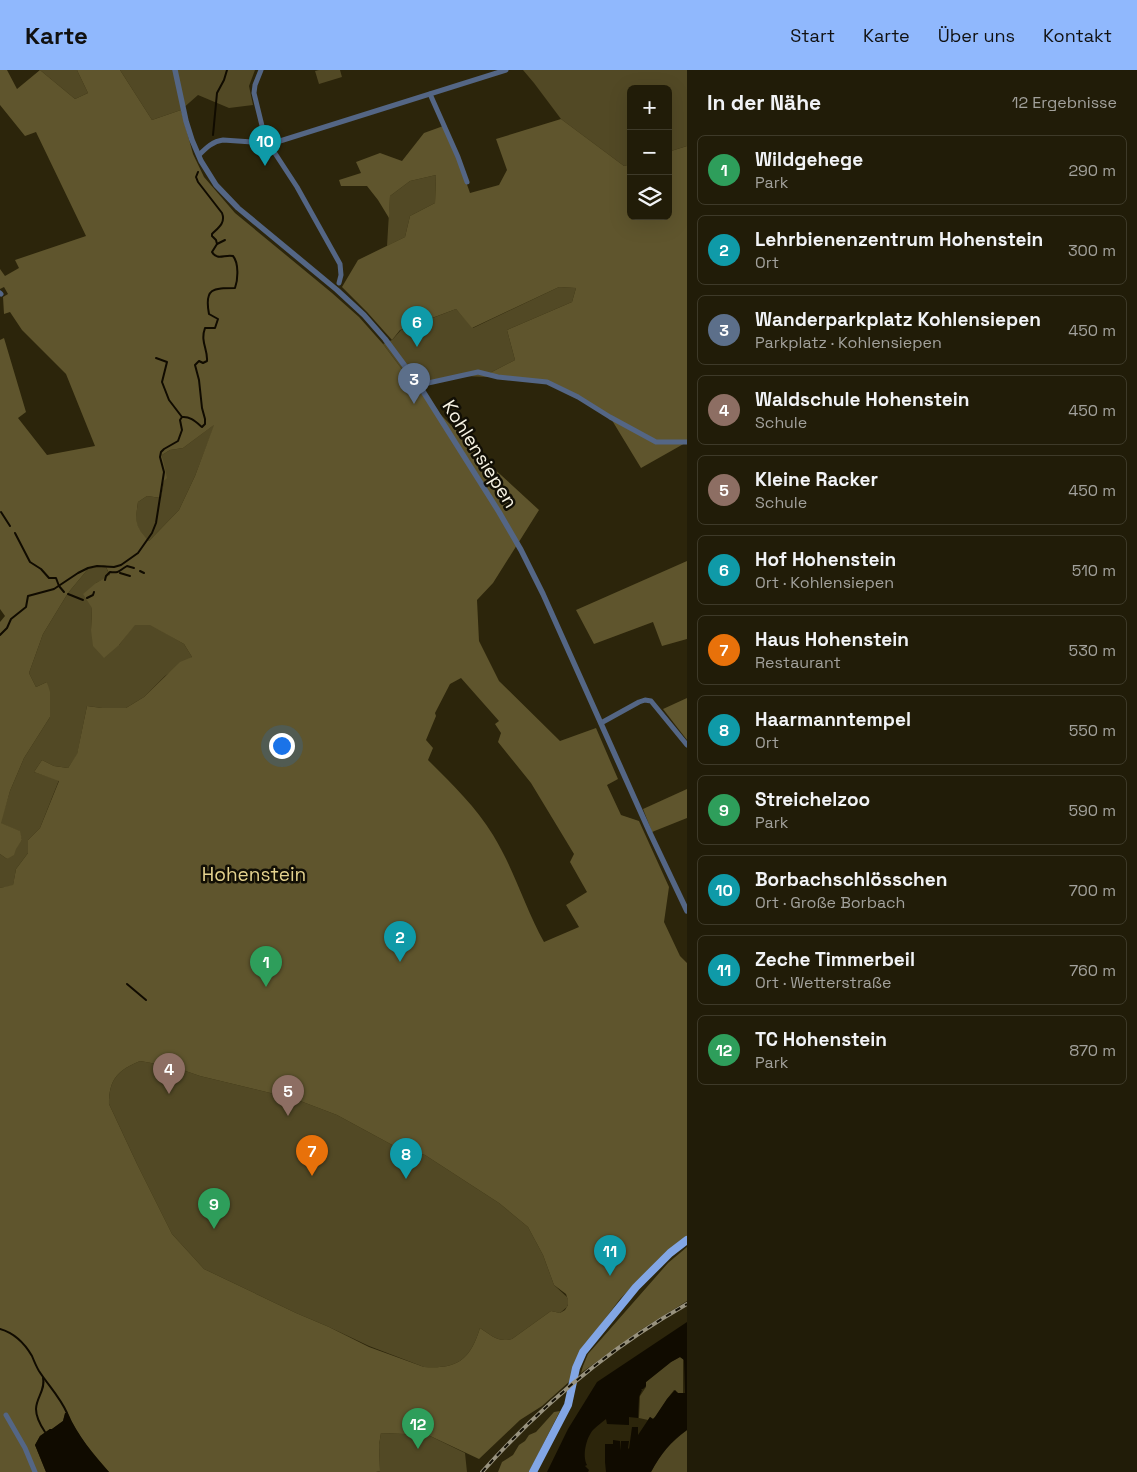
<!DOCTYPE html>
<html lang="de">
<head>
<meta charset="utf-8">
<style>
	:root { --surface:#211c08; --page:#292512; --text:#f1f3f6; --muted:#a2a19c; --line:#3e3a29; --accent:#90b8fd }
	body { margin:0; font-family:"Space Grotesk",sans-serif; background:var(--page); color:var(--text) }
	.controls { position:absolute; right:15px; top:15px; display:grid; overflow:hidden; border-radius:8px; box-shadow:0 5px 20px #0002 }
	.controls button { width:45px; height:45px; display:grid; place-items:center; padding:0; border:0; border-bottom:1px solid var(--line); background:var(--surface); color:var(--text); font:25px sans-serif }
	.you { position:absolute; left:281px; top:675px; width:18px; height:18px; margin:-12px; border:4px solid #fff; border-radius:50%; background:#1a73e8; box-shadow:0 0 0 8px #1a73e833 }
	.badge { display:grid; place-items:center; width:32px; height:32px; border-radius:50%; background:var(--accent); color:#fff; font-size:16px; font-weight:700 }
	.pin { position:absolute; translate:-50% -41px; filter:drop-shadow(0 1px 2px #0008) }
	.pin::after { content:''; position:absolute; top:26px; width:18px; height:15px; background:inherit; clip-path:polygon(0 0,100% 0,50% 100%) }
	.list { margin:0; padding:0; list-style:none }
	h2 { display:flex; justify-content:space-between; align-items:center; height:65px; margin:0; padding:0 20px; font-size:21px }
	h2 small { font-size:16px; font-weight:400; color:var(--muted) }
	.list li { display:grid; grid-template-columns:32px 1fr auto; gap:15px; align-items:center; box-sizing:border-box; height:70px; margin:0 10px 10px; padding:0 10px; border:1px solid var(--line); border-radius:8px }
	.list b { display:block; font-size:19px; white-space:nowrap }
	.list p { margin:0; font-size:16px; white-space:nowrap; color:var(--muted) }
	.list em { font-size:16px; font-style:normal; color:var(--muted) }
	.icon { flex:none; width:28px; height:28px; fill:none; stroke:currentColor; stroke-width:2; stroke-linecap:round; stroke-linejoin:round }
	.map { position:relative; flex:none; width:687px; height:1402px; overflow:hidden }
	header { display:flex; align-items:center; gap:30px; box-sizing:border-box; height:70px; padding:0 25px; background:var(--accent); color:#111 }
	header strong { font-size:24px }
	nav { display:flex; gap:28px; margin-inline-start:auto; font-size:18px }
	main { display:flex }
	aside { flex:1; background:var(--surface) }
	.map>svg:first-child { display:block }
	.green { fill:#524925 }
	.forest { fill:#5f552d; fill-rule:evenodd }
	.water { fill:#100b00 }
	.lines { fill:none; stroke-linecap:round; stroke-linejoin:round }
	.stream { stroke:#100b00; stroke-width:2 }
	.minor { stroke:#546685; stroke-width:5 }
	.tertiary { stroke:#546685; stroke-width:5.5 }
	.primary { stroke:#82a6e5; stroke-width:8 }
	.rail-casing { stroke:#98927e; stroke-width:4 }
	.rail { stroke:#120f05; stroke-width:2; stroke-dasharray:5.5; stroke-linecap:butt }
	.labels { text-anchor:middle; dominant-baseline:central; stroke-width:5; stroke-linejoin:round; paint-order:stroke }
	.street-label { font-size:19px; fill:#f8f4e5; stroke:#120f05 }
	.park-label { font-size:19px; fill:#e4d28e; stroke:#120f05 }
</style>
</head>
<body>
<header>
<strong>Karte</strong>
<nav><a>Start</a><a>Karte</a><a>Über uns</a><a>Kontakt</a></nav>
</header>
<main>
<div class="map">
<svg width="687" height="1402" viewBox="0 0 687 1402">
	<rect width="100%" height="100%" fill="#2c250b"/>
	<!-- green -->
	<g class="green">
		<path d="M40 0H77L88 23 75 29Z"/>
		<path d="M120 0H255L249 16 253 35 229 38 198 25 181 40 152 50Z"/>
		<path d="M319 0H340L342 7 319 14 315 1Z"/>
		<path d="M523 0H687V76L668 82V19H631V94L624 96 561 49 534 13Z"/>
		<path d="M436 105 435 133 410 146 405 167 387 176 390 126 410 111Z"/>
		<path d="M559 217 576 218 572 232 507 260 515 290 488 304 487 307 464 306 422 315 413 314 383 274 392 270 401 260 456 239 473 258Z"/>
		<path d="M215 354 195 406 179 440 149 471C134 455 135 453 138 432L147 426 161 428 165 406 162 385 170 380 183 378Z"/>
		<path d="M105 495 110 506 96 513 92 538 91 560 119 575 134 555 150 554 184 574 192 587 165 606 144 627 126 638H102L87 636 77 685 68 698 54 696 42 690 34 702 59 710 40 758 28 770V783L16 799 13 816 0 818V784L7 789 22 770 19 761 0 753 10 721 24 688 50 647 47 612 36 617 29 603 43 564 68 523 88 499Z"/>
		<path d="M140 991 174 997 200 1006 295 1029 337 1045 396 1077 425 1085 499 1133 528 1157 543 1185 554 1215 567 1227 569 1232 567 1237 560 1243 551 1241 512 1269C498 1273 491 1265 480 1258 470 1290 458 1299 424 1297L369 1276 329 1257 296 1243 204 1199 172 1164 137 1094 109 1034C109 1009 118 1000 140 991Z"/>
		<path d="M680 1287 683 1289V1323H678L674 1320 667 1329 655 1347 653 1349 650 1347 648 1350 639 1348 640 1326 646 1317V1312L671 1292Z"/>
		<path d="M687 1360V1402H651C661 1383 670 1373 687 1360Z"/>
		<path d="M381 1363 428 1365 465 1383 467 1402H376L380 1401 379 1375Z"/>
	</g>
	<!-- forest -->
	<g class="forest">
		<path d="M0 0H7L17 19 40 0 75 29 88 23 77 0H120L152 50 181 40 193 84 204 107 235 143 332 223 359 247 383 274 413 314 441 345 490 395 539 440 493 513 477 530 479 571 499 611 560 671 596 658 618 709 607 715 621 745 639 751 669 817 664 852 680 886 687 893V1166L670 1179 620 1229 578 1285 570 1311 542 1336 520 1350 479 1389 428 1365 381 1363 379 1375 380 1401 376 1402H109C94 1384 77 1366 68 1344H65L63 1351 52 1359H50L40 1366 35 1375 46 1402H0V818L13 815 16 799 28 783V770L40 758 59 711 34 702 42 690 54 696 68 698 77 684 87 636 102 638H126L144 627 180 592 192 587 184 574 150 555H135L119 575 104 588 93 576 91 560 92 538 83 524 96 513 110 505 105 495 88 499 68 523 43 564 29 603 36 617 47 612 50 622V647L24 688 10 721 1 753 20 761 22 770 16 779 14 785 7 789 0 784V552L5 546 0 539V270L4 268 26 342 18 348 47 385 95 376 66 304 22 260 10 242 4 244 3 227 8 224 4 217 0 219V199L5 206 19 198 15 190 86 166 36 62 25 66 0 35ZM214 355 195 406 179 440 149 471C135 456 135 452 138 432L147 426 161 428 164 411 167 408 162 385 170 380 183 378ZM461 608 499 651 495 654 501 663 498 672 531 713 574 784 570 792 587 822 566 835 579 857 544 872C525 838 514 799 493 765 476 737 451 713 428 690L433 678 426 670 436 646 435 643 450 614ZM140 991 174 997 200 1006 295 1029 337 1045 396 1077 425 1085 499 1133 528 1157 543 1185 554 1215 566 1224 568 1230V1235L565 1240 560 1243 551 1241 512 1269C498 1273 491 1265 480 1258 470 1290 458 1299 424 1297L369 1277 329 1257 296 1243 204 1199 172 1164 137 1094 109 1034C109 1009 118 1000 140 991Z"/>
		<path d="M561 49 624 96 631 94V146H668V82L687 76V372L641 398 610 347 547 312 488 304 515 290 507 260 572 232 576 218 559 217 472 258 456 239 400 260 392 270 367 242 342 217 358 190 405 167 410 146 435 133 436 105 410 111 390 126 389 148 378 130 367 116H341L339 110 361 103 356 92 380 83 402 91 424 63 446 55 470 123 499 115 507 100 496 69Z"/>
		<path d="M687 491V569L662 576 653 552 594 574 576 540Z"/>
		<path d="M687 628V670L663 639Z"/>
		<path d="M687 719V748L652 762 643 739Z"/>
		<path d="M687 1177V1231L642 1259 581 1303 583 1296 588 1284 603 1267 668 1193Z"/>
		<path d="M560 1341 529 1402H498L502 1392 513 1385 519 1375 525 1371 529 1365 536 1362 554 1342Z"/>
	</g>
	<!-- water -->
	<g class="water">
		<path d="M687 1252V1360C670 1372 661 1384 651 1402H606L605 1392V1374H613V1370L620 1371V1381L621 1371H629L628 1378 629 1379 632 1357H638V1365L650 1347 653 1349 655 1347 667 1329 675 1320 678 1323H685L684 1290 680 1287 671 1292 646 1312V1316L643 1319H641L642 1320 639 1327 638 1348 629 1347V1355L607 1354 606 1349C602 1352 597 1356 593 1360 586 1368 582 1386 587 1395L585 1396 589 1400 588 1402H547L568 1359 597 1312Z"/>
		<path d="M65 1343H68C77 1365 94 1385 109 1402H46L35 1375 40 1366 50 1359H52L63 1351Z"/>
	</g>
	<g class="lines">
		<!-- stream -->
		<g class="stream">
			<path d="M213 65 217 23 224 10 227 0"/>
			<path d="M217 174 225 170"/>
			<path d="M156 288 167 292 162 312 169 330 182 347"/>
			<path d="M1 442 10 456"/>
			<path d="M15 463 30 492 41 499 49 508H56L59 516 64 522"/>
			<path d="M140 501 144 503"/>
			<path d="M120 503 130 506"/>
			<path d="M105 510 106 506 110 502C121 503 118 501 127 496L134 498"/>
			<path d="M68 524 83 530"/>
			<path d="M87 528 93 525 94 522"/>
			<path d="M0 565 7 558 11 549 26 537 28 526 54 519 78 503 88 498 97 496 114 497 121 495 138 483 152 463 156 453 164 402 160 387 161 382 164 379 178 371 182 360 180 350 182 347C190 346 196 352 202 357L205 354V349L202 338 199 310 195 295 199 291 203 293 207 291C208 279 200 272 205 258H215L218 249 209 244C204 218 213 218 235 218 238 210 239 193 233 186 225 184 217 191 212 182L217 174 216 170 212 166V164C218 158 226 153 222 143L198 112 196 107 198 102"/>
			<path d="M127 914 146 930"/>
			<path d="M0 1259C14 1263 25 1274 32 1286 34 1291 36 1296 39 1301 48 1315 60 1327 67 1343"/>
			<path d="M43 1308C46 1319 36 1328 36 1339 36 1347 41 1356 45 1362"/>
		</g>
		<!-- minor -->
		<g class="minor">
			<path d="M261 0 255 15 254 23 265 68 297 117 340 194 341 205 339 213"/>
			<path d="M430 24 458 87 467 112"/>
			<path d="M199 85C206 78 213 71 223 70L268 73 280 71 506 0"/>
			<path d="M0 223 1 224"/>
			<path d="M419 315 478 302 498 307 547 312 578 327 610 347 656 372H687"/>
			<path d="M601 653 639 632 645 630 651 631 687 675"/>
			<path d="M6 1345 25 1378 35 1402"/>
		</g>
		<!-- tertiary -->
		<path class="tertiary" d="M175 0 186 51 192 70 201 91 216 115 238 138 337 220 364 245 385 269 419 315 499 442 521 480 543 524 650 763 687 841"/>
		<!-- primary -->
		<path class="primary" d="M533 1402 568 1335 576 1298 583 1282 636 1217 670 1183 687 1170"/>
		<defs>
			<path id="rail" d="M482 1402C541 1336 609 1278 687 1234"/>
		</defs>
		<!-- rail casing -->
		<use href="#rail" class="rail-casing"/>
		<!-- rail -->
		<use href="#rail" class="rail"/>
	</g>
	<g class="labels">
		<!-- street labels -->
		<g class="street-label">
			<text transform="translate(480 384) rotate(58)">Kohlensiepen</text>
		</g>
		<!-- park labels -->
		<g class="park-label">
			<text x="254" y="804">Hohenstein</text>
		</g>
	</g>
</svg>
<div class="controls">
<button>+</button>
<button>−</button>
<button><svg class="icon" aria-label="layers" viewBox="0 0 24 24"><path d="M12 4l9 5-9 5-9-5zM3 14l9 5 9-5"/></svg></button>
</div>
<div class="you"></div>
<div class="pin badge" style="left:266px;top:917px;background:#2e9e5b">1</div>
<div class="pin badge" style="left:400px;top:892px;background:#0f9aa8">2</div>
<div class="pin badge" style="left:414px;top:334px;background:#5c6f8a">3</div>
<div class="pin badge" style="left:169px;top:1024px;background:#8d6e63">4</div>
<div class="pin badge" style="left:288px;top:1046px;background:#8d6e63">5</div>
<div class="pin badge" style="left:417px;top:277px;background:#0f9aa8">6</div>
<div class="pin badge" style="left:312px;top:1106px;background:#e8710a">7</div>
<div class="pin badge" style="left:406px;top:1109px;background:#0f9aa8">8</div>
<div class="pin badge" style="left:214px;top:1159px;background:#2e9e5b">9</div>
<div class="pin badge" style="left:265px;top:96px;background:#0f9aa8">10</div>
<div class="pin badge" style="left:610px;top:1206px;background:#0f9aa8">11</div>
<div class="pin badge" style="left:418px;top:1379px;background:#2e9e5b">12</div>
</div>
<aside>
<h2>In der Nähe<small>12 Ergebnisse</small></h2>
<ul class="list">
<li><span class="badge" style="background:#2e9e5b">1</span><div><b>Wildgehege</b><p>Park</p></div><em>290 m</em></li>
<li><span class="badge" style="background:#0f9aa8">2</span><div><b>Lehrbienenzentrum Hohenstein</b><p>Ort</p></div><em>300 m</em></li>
<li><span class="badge" style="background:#5c6f8a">3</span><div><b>Wanderparkplatz Kohlensiepen</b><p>Parkplatz · Kohlensiepen</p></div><em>450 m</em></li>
<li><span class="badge" style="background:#8d6e63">4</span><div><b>Waldschule Hohenstein</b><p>Schule</p></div><em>450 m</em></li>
<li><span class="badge" style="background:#8d6e63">5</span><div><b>Kleine Racker</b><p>Schule</p></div><em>450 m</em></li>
<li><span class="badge" style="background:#0f9aa8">6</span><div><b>Hof Hohenstein</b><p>Ort · Kohlensiepen</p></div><em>510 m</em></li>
<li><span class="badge" style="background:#e8710a">7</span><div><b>Haus Hohenstein</b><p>Restaurant</p></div><em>530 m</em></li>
<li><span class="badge" style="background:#0f9aa8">8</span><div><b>Haarmanntempel</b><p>Ort</p></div><em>550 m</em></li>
<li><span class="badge" style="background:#2e9e5b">9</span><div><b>Streichelzoo</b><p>Park</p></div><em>590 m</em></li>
<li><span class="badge" style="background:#0f9aa8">10</span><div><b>Borbachschlösschen</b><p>Ort · Große Borbach</p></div><em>700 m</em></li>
<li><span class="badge" style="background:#0f9aa8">11</span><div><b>Zeche Timmerbeil</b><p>Ort · Wetterstraße</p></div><em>760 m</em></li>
<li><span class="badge" style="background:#2e9e5b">12</span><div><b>TC Hohenstein</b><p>Park</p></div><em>870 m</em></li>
</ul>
</aside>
</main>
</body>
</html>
